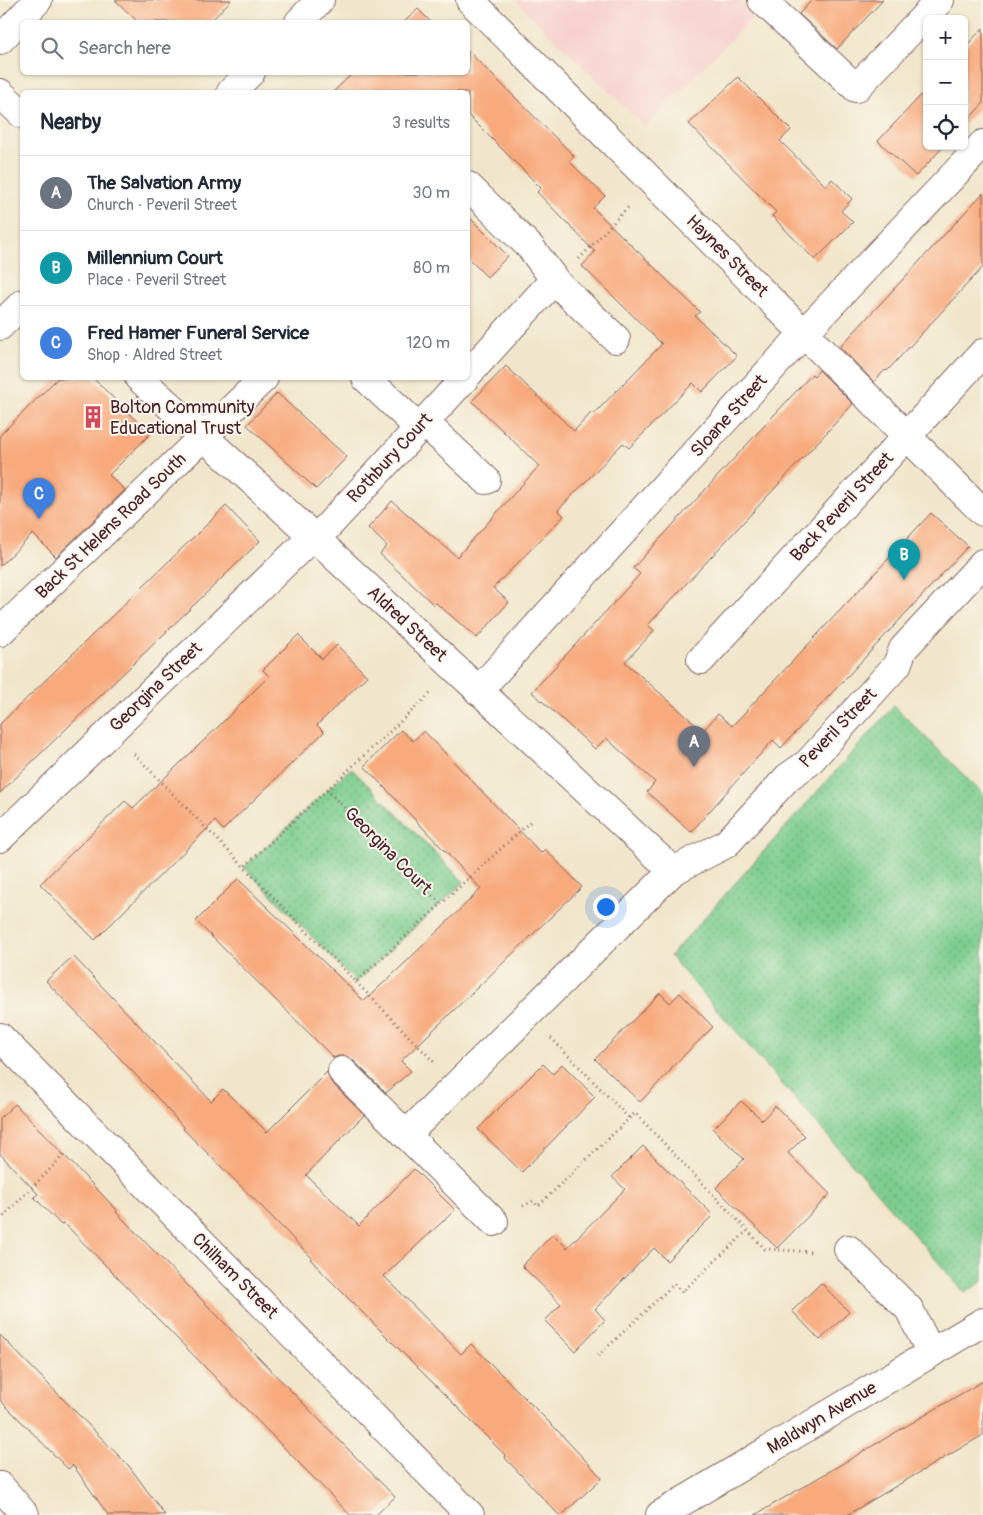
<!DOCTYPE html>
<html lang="en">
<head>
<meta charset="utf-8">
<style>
	:root { --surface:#fff; --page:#f2f2f3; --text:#1f2937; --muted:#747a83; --line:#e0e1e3; --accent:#b45309 }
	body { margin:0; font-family:Pangolin,sans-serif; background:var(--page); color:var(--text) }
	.controls { position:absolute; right:15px; top:15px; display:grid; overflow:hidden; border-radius:8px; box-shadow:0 1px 4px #0004 }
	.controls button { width:45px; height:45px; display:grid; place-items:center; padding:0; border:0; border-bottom:1px solid var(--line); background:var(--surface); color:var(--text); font:25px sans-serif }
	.you { position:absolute; left:605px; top:906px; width:18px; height:18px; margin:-12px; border:4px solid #fff; border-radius:50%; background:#1a73e8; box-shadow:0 0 0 8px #1a73e833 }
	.badge { display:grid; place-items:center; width:32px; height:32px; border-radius:50%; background:var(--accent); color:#fff; font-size:16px; font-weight:700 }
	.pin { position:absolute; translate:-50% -41px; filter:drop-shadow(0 1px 2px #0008) }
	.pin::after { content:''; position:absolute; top:26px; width:18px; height:15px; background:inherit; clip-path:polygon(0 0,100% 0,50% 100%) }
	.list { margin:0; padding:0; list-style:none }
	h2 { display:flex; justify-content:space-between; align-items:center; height:65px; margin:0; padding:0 20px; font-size:21px }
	h2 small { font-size:16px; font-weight:400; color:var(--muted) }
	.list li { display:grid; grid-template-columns:32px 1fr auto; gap:15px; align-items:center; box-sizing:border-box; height:75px; padding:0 20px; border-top:1px solid var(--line) }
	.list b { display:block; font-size:19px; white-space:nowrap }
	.list p { margin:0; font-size:16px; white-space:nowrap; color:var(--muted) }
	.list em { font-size:16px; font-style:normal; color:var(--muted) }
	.icon { flex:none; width:28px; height:28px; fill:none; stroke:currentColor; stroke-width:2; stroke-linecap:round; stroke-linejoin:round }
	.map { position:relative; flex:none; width:983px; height:1515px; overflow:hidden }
	.search { position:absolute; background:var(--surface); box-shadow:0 1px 4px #0004; left:20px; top:20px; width:450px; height:55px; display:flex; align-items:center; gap:12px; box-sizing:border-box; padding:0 18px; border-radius:8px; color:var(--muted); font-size:19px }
	.panel { position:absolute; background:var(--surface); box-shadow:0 1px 4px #0004; left:20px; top:90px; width:450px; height:290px; border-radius:8px }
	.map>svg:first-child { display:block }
	.built { fill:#f7d0cd }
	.grass { fill:url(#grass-dots); stroke:#63765c }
	.building { fill:#f8aa7d }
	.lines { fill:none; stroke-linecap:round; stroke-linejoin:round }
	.minor-casing { stroke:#846563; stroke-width:30 }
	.major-casing { stroke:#846563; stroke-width:30 }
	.path { stroke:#846563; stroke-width:3; stroke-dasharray:1 4; stroke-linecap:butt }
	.minor { stroke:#fff; stroke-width:28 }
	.major { stroke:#fff; stroke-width:28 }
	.labels { text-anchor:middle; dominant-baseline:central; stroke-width:4; stroke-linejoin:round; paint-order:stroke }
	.street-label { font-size:18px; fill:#4a1f2b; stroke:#fbf7ec }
	.poi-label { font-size:18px; fill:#4a1f2b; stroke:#fbf7ec; text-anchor:start }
</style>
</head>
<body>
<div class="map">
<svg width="983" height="1515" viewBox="0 0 983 1515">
	<defs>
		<pattern id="grass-dots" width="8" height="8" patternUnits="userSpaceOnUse" patternTransform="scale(1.25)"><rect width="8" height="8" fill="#7ccd8e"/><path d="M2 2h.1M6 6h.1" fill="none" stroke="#68a674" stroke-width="1.8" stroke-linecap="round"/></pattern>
	</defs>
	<rect width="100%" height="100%" fill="#fbf7ec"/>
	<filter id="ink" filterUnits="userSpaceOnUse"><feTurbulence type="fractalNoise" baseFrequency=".02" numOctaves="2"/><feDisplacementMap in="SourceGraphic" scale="10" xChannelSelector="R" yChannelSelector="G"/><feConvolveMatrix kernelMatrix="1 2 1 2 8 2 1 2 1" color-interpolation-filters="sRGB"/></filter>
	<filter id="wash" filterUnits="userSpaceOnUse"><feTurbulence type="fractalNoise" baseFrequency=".0096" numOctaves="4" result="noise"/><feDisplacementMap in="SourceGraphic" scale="20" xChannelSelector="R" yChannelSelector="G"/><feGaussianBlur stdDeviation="1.12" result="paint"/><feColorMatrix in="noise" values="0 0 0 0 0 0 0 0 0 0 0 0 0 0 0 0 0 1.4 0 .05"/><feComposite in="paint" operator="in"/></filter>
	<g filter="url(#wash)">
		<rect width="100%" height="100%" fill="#f1e6cb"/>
		<!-- built -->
		<path class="built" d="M515 0H738L754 16 645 127Z"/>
		<!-- grass -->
		<g class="grass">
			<path d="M894 706 983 794V1281L965 1293 670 956Z"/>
			<path d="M351 768 464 882 356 982 244 867Z"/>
		</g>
		<g id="blocks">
			<!-- building -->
			<g class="building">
				<path d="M115 0H231L210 22H138Z"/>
				<path d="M812 0H883L837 49 799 14Z"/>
				<path d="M418 9 431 22H404Z"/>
				<path d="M983 28V104L964 124V48Z"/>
				<path d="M468 51 574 156 569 161 605 196 593 208 700 312 695 316 737 356 702 392 693 383 629 448 623 443 558 510 564 516 493 588 509 602 477 638 436 603 434 605 380 554 387 546 368 528 392 501 457 557 539 466 472 401 506 366 574 431 592 412 594 414 662 344 582 266 595 252 537 192 541 188 468 115V92H333L354 72H468Z"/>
				<path d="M738 77 791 130 780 141 826 186 832 179 852 199 841 211 853 222 815 260 772 216 776 212 689 124Z"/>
				<path d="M927 89V146H944L916 176 878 141Z"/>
				<path d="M983 193V267L887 371 885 370 874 382 840 347Z"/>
				<path d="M468 216 508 256 487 277 468 258Z"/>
				<path d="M819 370 853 404 648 625 654 631 625 662 703 731 718 714 732 726 931 513 968 546 781 748 773 740 691 832 647 792 655 782 606 738 595 749 532 692 640 574 633 568 812 374 814 376Z"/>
				<path d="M58 378H93L150 434 109 475 125 490 56 557 33 534 0 566V435Z"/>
				<path d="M277 393 347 457 316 489 247 425Z"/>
				<path d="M226 506 260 541 0 793V724Z"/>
				<path d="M298 635 322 659 337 645 367 676 317 725 324 732 223 830 215 821 95 940 40 884 125 801 133 808 219 726 269 676 263 670Z"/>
				<path d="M401 730 413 741 424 731 541 853 545 849 582 887 401 1061 411 1071 386 1093 353 1060 346 1056H338L334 1058 196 921 238 879 364 1001 405 963 481 889 364 766Z"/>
				<path d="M73 956 211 1101 223 1089 267 1132 327 1072 331 1082 364 1115 306 1175 359 1226 414 1169 455 1210 384 1276 461 1354 471 1344 556 1429 602 1478 562 1515H559L505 1458 506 1456 330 1280 310 1259 312 1258 273 1218 183 1129 184 1128 154 1094 46 981Z"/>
				<path d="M660 993 670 1003 680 993 713 1027 671 1068V1070L640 1102 595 1059Z"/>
				<path d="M543 1064 553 1074 562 1064 595 1097 522 1172 478 1129Z"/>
				<path d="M741 1101 762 1120 775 1106 805 1136 788 1153 830 1194 777 1248 716 1188 744 1159 713 1129Z"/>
				<path d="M15 1104 117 1210 116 1212 154 1251 395 1497 376 1515H350L64 1223 61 1225 34 1197 38 1194 0 1154V1118Z"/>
				<path d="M643 1146 713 1215 667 1261 654 1248 595 1309 605 1320 575 1351 545 1321 561 1304 522 1266 553 1234 567 1248 625 1189 612 1177Z"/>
				<path d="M821 1283 849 1312 820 1340 792 1311Z"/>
				<path d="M0 1335 129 1466 165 1515H108L73 1465 68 1469 0 1400Z"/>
				<path d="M983 1381V1435L869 1502 847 1515H755Z"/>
			</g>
		</g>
	</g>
	<g filter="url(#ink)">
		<use href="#blocks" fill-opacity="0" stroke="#846563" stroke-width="1"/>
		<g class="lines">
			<defs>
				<g id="minor">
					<path d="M470 0 983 512"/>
					<path d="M762 0 856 88 940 0"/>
					<path d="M0 40 38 0"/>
					<path d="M0 93 22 114"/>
					<path d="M468 186 531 248 557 283 616 339"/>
					<path d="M468 374 554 280"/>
					<path d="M139 378 316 539 673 871"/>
					<path d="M366 378 419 428"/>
					<path d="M424 422 486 480"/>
					<path d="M316 539 465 378"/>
					<path d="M0 632 264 378"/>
					<path d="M701 660 983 353"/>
					<path d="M478 691 804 333 983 144"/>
					<path d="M0 838 313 536"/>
					<path d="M0 1037 470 1515"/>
					<path d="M342 1071 494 1222"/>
					<path d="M406 1135 673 871 726 844 788 777 808 763 897 665 903 649 983 563"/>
					<path d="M848 1249 909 1309 931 1353"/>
					<path d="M0 1486 25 1515"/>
					<path d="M660 1515 983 1322"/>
				</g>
				<g id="major">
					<path d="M299 22 320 0"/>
					<path d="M231 92 251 72"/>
					<path d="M0 326 22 304"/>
				</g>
			</defs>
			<!-- minor casing -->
			<use href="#minor" class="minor-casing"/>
			<!-- major casing -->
			<use href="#major" class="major-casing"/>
			<!-- path -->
			<g class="path">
				<path d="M579 259 630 205"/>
				<path d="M134 754 356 982 441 904 327 790 244 867"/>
				<path d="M327 790 431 693"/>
				<path d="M441 904 532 820"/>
				<path d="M356 982 434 1062"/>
				<path d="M551 1038 629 1118"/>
				<path d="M523 1206 533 1201 538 1206 635 1113 765 1249 814 1252"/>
				<path d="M0 1220 66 1153"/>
				<path d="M598 1356 674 1284 682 1292 747 1231"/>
			</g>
			<!-- minor -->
			<use href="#minor" class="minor"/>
			<!-- major -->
			<use href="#major" class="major"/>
		</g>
	</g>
	<!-- icons -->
	<defs>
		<symbol id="building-bare" viewBox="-9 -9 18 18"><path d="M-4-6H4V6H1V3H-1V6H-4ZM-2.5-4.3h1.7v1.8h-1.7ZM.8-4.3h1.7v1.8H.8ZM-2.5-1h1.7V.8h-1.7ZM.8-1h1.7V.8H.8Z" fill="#d1495b" stroke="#fbf7ec" stroke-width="2.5" paint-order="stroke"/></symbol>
	</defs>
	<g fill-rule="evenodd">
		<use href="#building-bare" x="77" y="401" width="32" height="32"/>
	</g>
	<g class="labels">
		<!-- street labels -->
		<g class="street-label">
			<text transform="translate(727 256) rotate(45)">Haynes Street</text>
			<text transform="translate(729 416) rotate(-48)">Sloane Street</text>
			<text transform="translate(390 458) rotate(-47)">Rothbury Court</text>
			<text transform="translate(842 507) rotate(-47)">Back Peveril Street</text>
			<text transform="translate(111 526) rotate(-44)">Back St Helens Road South</text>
			<text transform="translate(407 624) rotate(43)">Aldred Street</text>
			<text transform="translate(156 687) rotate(-44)">Georgina Street</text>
			<text transform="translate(838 728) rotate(-46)">Peveril Street</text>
			<text transform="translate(388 851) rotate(45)">Georgina Court</text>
			<text transform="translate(235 1276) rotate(45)">Chilham Street</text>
			<text transform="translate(822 1418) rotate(-31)">Maldwyn Avenue</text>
		</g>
		<!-- poi labels -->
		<g class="poi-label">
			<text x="110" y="407">Bolton Community<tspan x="110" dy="21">Educational Trust</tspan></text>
		</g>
	</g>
</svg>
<div class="controls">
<button>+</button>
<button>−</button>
<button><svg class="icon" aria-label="locate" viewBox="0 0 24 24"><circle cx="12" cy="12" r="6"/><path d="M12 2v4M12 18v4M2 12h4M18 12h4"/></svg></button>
</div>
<div class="you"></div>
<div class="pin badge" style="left:694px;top:767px;background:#6b7280">A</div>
<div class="pin badge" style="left:904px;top:580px;background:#0f9aa8">B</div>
<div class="pin badge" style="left:39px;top:519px;background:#3f7fe0">C</div>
<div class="search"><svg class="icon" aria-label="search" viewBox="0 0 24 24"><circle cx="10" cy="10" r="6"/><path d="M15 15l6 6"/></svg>Search here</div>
<section class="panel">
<h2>Nearby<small>3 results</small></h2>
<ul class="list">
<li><span class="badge" style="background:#6b7280">A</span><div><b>The Salvation Army</b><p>Church · Peveril Street</p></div><em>30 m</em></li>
<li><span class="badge" style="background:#0f9aa8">B</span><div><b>Millennium Court</b><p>Place · Peveril Street</p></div><em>80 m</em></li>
<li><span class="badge" style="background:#3f7fe0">C</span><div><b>Fred Hamer Funeral Service</b><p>Shop · Aldred Street</p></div><em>120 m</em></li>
</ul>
</section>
</div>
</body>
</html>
